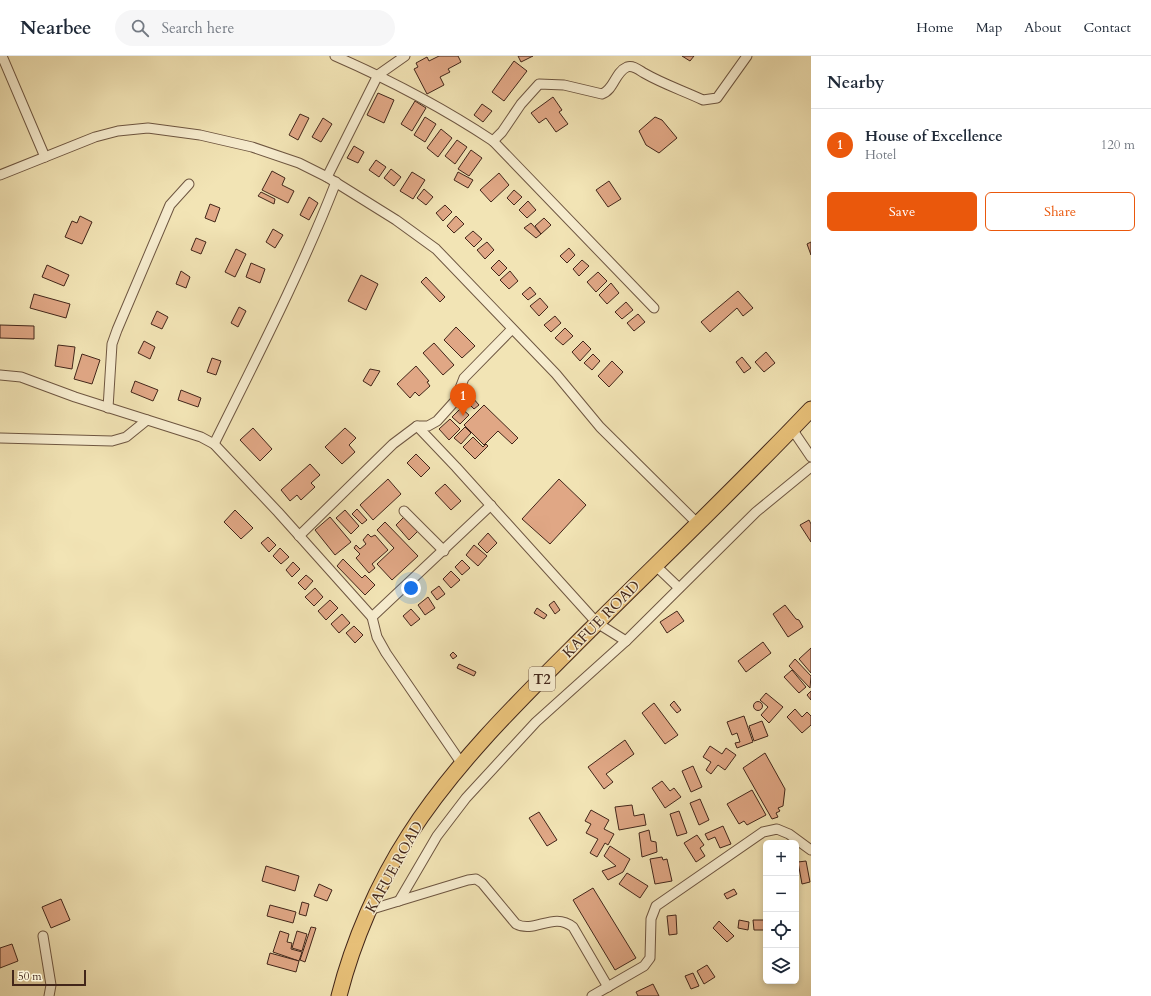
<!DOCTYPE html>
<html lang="en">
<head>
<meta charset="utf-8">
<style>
	:root { --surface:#fff; --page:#f6f6f7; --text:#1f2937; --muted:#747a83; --line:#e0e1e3; --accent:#ea580c }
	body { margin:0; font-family:Cardo,serif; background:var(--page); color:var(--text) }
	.controls { position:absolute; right:12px; bottom:12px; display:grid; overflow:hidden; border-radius:6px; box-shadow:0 2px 6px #0003 }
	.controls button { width:36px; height:36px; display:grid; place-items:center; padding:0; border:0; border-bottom:1px solid var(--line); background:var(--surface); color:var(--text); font:20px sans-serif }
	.scale { position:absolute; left:12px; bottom:10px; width:74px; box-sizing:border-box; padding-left:4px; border:2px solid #42261a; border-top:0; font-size:11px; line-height:14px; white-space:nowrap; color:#42261a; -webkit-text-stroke:3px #f7edcf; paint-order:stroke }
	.you { position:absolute; left:411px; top:532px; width:14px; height:14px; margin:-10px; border:3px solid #fff; border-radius:50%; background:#1a73e8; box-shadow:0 0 0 6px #1a73e833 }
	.badge { display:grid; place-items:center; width:26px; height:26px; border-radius:50%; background:var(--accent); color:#fff; font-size:13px; font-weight:700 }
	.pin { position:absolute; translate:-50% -33px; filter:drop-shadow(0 1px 2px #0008) }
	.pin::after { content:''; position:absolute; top:21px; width:14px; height:12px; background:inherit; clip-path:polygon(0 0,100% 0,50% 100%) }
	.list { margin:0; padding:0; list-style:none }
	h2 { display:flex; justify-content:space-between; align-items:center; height:52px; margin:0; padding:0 16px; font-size:17px }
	h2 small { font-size:13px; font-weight:400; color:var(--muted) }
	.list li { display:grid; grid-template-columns:26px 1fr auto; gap:12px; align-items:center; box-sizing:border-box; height:72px; padding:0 16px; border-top:1px solid var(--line) }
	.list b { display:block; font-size:15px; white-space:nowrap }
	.list p { margin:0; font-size:13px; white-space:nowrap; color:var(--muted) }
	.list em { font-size:13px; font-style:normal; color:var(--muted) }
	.actions { display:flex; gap:8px; padding:12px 16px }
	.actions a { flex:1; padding:9px 0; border:1px solid var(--accent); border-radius:6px; text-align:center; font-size:14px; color:var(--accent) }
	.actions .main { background:var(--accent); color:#fff }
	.icon { flex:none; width:22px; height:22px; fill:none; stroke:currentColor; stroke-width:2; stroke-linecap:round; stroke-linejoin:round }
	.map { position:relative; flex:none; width:811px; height:940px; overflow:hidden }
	header { display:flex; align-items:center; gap:24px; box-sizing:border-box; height:56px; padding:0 20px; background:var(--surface); border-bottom:1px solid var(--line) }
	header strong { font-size:19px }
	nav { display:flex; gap:22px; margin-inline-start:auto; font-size:14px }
	.search { width:280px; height:36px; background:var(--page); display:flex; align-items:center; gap:10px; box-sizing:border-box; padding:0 14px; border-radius:22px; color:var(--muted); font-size:15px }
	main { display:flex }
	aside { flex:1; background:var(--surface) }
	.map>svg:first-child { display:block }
	.building { fill:#e0a785; stroke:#42261a }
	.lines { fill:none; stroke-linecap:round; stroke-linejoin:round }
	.minor-casing { stroke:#6e5641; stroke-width:11 }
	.trunk-casing { stroke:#42261a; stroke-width:17 }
	.minor { stroke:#f7edcf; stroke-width:9 }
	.trunk { stroke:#e9c27a; stroke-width:15 }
	.labels { text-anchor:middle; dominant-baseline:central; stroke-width:3; stroke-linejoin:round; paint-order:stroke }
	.shield { fill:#f7edcf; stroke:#786250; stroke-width:1 }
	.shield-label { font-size:14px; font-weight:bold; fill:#42261a }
	.street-label { font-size:15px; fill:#42261a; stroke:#f7edcf }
</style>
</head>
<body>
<header>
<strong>Nearbee</strong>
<div class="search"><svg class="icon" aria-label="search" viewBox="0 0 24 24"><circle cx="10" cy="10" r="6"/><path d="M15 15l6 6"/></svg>Search here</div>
<nav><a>Home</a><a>Map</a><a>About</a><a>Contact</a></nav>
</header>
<main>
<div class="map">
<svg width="811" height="940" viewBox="0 0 811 940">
	<rect width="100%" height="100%" fill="#f2e4b5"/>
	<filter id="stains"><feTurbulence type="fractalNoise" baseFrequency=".005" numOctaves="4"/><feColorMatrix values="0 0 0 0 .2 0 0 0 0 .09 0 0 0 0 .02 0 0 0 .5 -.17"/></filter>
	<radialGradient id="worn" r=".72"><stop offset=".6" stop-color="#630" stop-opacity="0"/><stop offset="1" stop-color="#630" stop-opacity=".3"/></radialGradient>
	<!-- building -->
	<g class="building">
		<path d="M439 0H458L461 6 448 13 450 16 440 21 444 29 427 38 414 13 418 11 416 7 427 1 429 5Z"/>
		<path d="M518 0H533L521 6Z"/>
		<path d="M682 0H694L690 5Z"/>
		<path d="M514 5 527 15 504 45 492 36Z"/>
		<path d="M378 37 394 44 384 67 367 59Z"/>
		<path d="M553 41 562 54 559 56 568 68 556 76 546 62 539 67 531 57Z"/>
		<path d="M415 45 426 52 412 75 401 68Z"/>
		<path d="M482 48 492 55 483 66 474 59Z"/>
		<path d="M300 58 309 62 298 84 289 79Z"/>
		<path d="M425 61 436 68 425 86 414 79Z"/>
		<path d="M655 61 662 64 677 82 659 97 646 89 639 75Z"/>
		<path d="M323 62 332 68 321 86 312 81Z"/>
		<path d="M441 73 452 82 438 101 427 92Z"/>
		<path d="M457 84 467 91 455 108 445 100Z"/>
		<path d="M354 90 364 96 358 107 347 102Z"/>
		<path d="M471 94 482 102 469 120 458 113Z"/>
		<path d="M376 104 386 111 379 121 369 114Z"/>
		<path d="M391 113 401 121 394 130 384 122Z"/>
		<path d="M272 115 285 122 282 129 294 135 288 147 262 134Z"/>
		<path d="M412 116 425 124 413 143 400 135Z"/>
		<path d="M458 116 473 124 468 132 454 124Z"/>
		<path d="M499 117 509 129 491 146 480 134Z"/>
		<path d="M609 125 621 143 608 151 596 134Z"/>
		<path d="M424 133 433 141 426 149 417 142Z"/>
		<path d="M514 134 522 141 514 149 507 142Z"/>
		<path d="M261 136 275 143 274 148 258 140Z"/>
		<path d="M309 141 318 147 309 164 300 159Z"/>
		<path d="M528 145 536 154 527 162 519 154Z"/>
		<path d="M210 148 220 152 215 166 205 162Z"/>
		<path d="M445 149 452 156 443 165 436 157Z"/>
		<path d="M80 160 92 166 82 188 65 181 72 165 77 167Z"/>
		<path d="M456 160 464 168 454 177 447 170Z"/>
		<path d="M544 162 551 169 541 178 535 170Z"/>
		<path d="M531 167 541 178 536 182 524 172Z"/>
		<path d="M273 173 283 179 275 192 266 186Z"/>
		<path d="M473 175 482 183 474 191 465 182Z"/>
		<path d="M196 182 206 186 201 198 191 194Z"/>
		<path d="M487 186 494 194 485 203 477 194Z"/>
		<path d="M811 186V199L807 188Z"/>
		<path d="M569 192 575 199 567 207 560 200Z"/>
		<path d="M236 193 246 198 235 221 225 216Z"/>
		<path d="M499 204 507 212 499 220 491 212Z"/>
		<path d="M582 204 589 210 579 220 573 213Z"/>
		<path d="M251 207 265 213 260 227 246 221Z"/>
		<path d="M47 209 69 219 64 230 42 221Z"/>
		<path d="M181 215 190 221 186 232 176 228Z"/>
		<path d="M510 215 518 225 509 233 500 224Z"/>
		<path d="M598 216 607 225 596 236 587 226Z"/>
		<path d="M361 219 378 228 366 254 348 245Z"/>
		<path d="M426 221 445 241 440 246 421 226Z"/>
		<path d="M611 227 619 237 607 248 599 239Z"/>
		<path d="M530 231 536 238 528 244 522 238Z"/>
		<path d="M738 235 753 252 743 260 737 252 710 276 701 266Z"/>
		<path d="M34 238 70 248 66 262 30 252Z"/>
		<path d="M540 242 548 251 539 260 530 250Z"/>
		<path d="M626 246 633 254 622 263 615 256Z"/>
		<path d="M239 251 246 255 238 271 231 267Z"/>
		<path d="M157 255 168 261 162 273 151 268Z"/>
		<path d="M638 258 645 266 634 275 627 267Z"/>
		<path d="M555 260 561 267 551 276 544 269Z"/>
		<path d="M0 269 34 270V283L0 282Z"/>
		<path d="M456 271 475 290 462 302 444 284Z"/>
		<path d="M565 272 573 280 563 289 555 282Z"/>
		<path d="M144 285 155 291 150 303 138 297Z"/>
		<path d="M583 285 591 293 580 305 572 296Z"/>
		<path d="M434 287 454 309 443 319 423 297Z"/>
		<path d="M58 289 75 291 72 313 55 310Z"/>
		<path d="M766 296 775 307 764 316 755 306Z"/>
		<path d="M82 298 100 304 92 328 74 323Z"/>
		<path d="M593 298 600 305 592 314 584 307Z"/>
		<path d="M742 301 751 312 744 317 736 306Z"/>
		<path d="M212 302 221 305 216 319 207 316Z"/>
		<path d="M612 305 623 316 609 331 598 320Z"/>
		<path d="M416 310 429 325 427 326 430 330 419 340 415 336 410 342 397 328Z"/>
		<path d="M370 313 380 315 371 330 363 325Z"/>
		<path d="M135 325 158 334 153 345 131 336Z"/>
		<path d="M181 334 201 342 198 351 178 344Z"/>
		<path d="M472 341 479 349 474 353 467 346Z"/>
		<path d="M484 349 518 382 512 388 498 375 484 389 464 369Z"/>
		<path d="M461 352 469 359 460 368 452 361Z"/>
		<path d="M450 363 460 373 449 384 439 373Z"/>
		<path d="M465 371 471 377 461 388 454 382Z"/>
		<path d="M253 372 272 393 260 405 240 384Z"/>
		<path d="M345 372 356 382 349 389 355 396 342 408 325 391Z"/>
		<path d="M473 381 483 391 486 388 488 390 475 403 463 391Z"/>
		<path d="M416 398 430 412 421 421 407 407Z"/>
		<path d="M310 408 320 419 311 427 315 431 301 444 297 439 290 445 281 434Z"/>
		<path d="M388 423 401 438 373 464 360 449Z"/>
		<path d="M559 423 586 449 550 488 522 463Z"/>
		<path d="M445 428 461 445 451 454 435 437Z"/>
		<path d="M357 453 367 464 362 468 352 458Z"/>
		<path d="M235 454 253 472 241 483 224 466Z"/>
		<path d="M345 454 359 470 351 478 336 462Z"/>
		<path d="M405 460 418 475 409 484 396 469Z"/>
		<path d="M330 461 351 486 335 499 315 474Z"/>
		<path d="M809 464 811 468V486L800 469Z"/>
		<path d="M385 466 418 500 392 524 377 508 394 492 377 474Z"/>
		<path d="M488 477 497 487 487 497 478 488Z"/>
		<path d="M368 478 371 481 375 479 388 494 372 508 375 512 369 517 356 502 360 498 354 492 356 489 360 493 366 488 363 484Z"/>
		<path d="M268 481 276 489 269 496 261 487Z"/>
		<path d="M474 489 487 500 478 510 466 499Z"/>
		<path d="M280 492 289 501 281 508 273 500Z"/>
		<path d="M343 503 362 522 365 519 375 529 365 539 337 510Z"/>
		<path d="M462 504 470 512 462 519 455 511Z"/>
		<path d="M293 506 300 513 292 521 286 514Z"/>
		<path d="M451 515 460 524 451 532 443 523Z"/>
		<path d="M306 519 313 525 305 534 298 527Z"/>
		<path d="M439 530 445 538 437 544 431 536Z"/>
		<path d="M315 532 323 541 314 550 305 541Z"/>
		<path d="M428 541 435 552 425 559 418 549Z"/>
		<path d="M330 544 338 552 326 564 318 555Z"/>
		<path d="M554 545 560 554 555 558 549 549Z"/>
		<path d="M785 549 796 563 799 564 803 571 788 581 773 558Z"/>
		<path d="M537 552 547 559 544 563 534 557Z"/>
		<path d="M411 553 420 563 411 570 403 560Z"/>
		<path d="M677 555 684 565 667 577 660 566Z"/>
		<path d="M342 558 350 567 339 577 331 568Z"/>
		<path d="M354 570 363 579 355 587 346 577Z"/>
		<path d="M763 586 771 597 746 616 738 605Z"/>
		<path d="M811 592V617L799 603Z"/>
		<path d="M453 596 457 600 453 603 450 599Z"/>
		<path d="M795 603 811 620 810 632 789 610Z"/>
		<path d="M459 608 476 616 474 620 457 612Z"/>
		<path d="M792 614 806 631 799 637 784 621Z"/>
		<path d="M811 635V644L807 639Z"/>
		<path d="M766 637 783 651 769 667 761 659 768 651 760 644Z"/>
		<path d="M674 645 681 654 677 657 670 649Z"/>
		<circle cx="758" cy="650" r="4.5"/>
		<path d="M654 647 678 679 665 688 642 657Z"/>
		<path d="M795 653 802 661 807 656 811 660V669L802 677 787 661Z"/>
		<path d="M744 660 753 686 737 692 735 687 740 686 737 677 732 679 727 666Z"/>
		<path d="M762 665 768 680 754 685 749 670Z"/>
		<path d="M625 684 634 698 606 718 613 726 604 733 588 711Z"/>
		<path d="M710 690 722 698 726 692 736 699 725 714 718 709 711 718 706 714 711 706 703 701Z"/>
		<path d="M765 697 785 733 783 750 778 752 780 755 776 757 778 761 772 763 743 712Z"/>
		<path d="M693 710 702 731 691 736 682 715Z"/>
		<path d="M662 725 670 735 674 732 681 741 665 752 652 732Z"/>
		<path d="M752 734 766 759 747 769 744 765 739 768 727 748Z"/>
		<path d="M700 743 709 764 699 769 690 747Z"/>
		<path d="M632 749 634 760 644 758 646 769 619 774 615 751Z"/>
		<path d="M591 754 609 764 604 773 614 778 608 789 605 787 597 801 590 797 598 783 586 777 591 768 585 765Z"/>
		<path d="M679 755 687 777 677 780 670 758Z"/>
		<path d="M539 756 557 784 547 790 529 762Z"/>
		<path d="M723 770 731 788 720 792 715 781 708 784 705 778Z"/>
		<path d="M649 774 651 785 656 786 657 796 642 801 639 777Z"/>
		<path d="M697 779 704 789 700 792 705 800 696 806 684 787Z"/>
		<path d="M610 790 630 803 623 816 608 824 602 815 616 810 604 800Z"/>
		<path d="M662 801 663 804 667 803 672 825 655 828 650 803Z"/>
		<path d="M806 805 810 826 802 828 798 806Z"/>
		<path d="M266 810 299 820 295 835 262 825Z"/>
		<path d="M627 817 648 830 640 842 619 828Z"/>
		<path d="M319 828 332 834 327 845 314 840Z"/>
		<path d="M593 832 636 902 615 914 573 844Z"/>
		<path d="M734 833 737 838 727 843 724 838Z"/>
		<path d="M61 843 70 864 51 872 42 851Z"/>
		<path d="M302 846 309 848 306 860 299 858Z"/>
		<path d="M270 849 296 856 293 867 267 860Z"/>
		<path d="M676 859 677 878 669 879 667 860Z"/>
		<path d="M739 864 749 866 748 874 738 872Z"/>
		<path d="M753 864H764V874H754Z"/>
		<path d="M719 865 734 880 727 886 713 872Z"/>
		<path d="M311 871 316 872 305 906 300 904Z"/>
		<path d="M280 875 289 878 287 886 292 887 291 893 302 896 299 905 273 896Z"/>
		<path d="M297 875 307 878 302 895 292 892Z"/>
		<path d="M12 888 18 905 0 912V892Z"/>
		<path d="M270 897 299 905 296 916 267 908Z"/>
		<path d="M707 909 715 921 704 928 697 915Z"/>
		<path d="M693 917 699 930 691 933 685 920Z"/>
		<path d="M653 928 659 940H638L636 936Z"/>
	</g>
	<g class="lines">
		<defs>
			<g id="minor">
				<path d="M2 0 45 101"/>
				<path d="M335 0C390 24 443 52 493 85L654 252"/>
				<path d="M493 85 502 76 521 48 539 28 564 29 602 38C614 34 615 16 627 11 633 9 639 14 644 17 663 28 684 35 703 44L717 42 747 0"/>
				<path d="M0 119 95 81 118 75 148 72 200 79 252 91 299 107 327 121 396 164 436 193 556 318 600 371 697 467"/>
				<path d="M327 121 378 19 405 0"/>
				<path d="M0 319 21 321 75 341 201 381 214 388 278 456 372 561 377 581 386 597 462 708"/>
				<path d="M108 352 112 288 117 274 170 149 189 128"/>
				<path d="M792 373 811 401"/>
				<path d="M0 382 112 385 126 381 147 364"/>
				<path d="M214 388C257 301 301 216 336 126"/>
				<path d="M404 455 444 495"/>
				<path d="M299 480 393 388 417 370H428L437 365 455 345 464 322 512 273"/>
				<path d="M655 509 679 532"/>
				<path d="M372 561 491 449"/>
				<path d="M626 585 756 456 811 411"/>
				<path d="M399 845 437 780 466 742 536 666 626 585 597 567 456 411 417 370"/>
				<path d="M369 854 468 824 476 823 482 827 516 868C535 878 553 855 573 871L608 931"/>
				<path d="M43 880 51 929 49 940"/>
				<path d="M592 940 644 910 650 902 651 863 656 850 763 776 777 773 789 778 811 794"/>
			</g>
			<path id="trunk" d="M339 940C353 885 378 827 409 779 457 704 526 638 589 575 663 501 739 429 811 353"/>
		</defs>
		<!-- minor casing -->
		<use href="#minor" class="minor-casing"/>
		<!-- trunk casing -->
		<use href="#trunk" class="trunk-casing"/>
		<!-- minor -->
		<use href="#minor" class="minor"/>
		<!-- trunk -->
		<use href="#trunk" class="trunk"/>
	</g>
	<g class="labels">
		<!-- shield labels -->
		<rect class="shield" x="529" y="611" width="26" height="24" rx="3"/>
		<g class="shield-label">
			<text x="542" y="623">T2</text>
		</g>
		<!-- street labels -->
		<g class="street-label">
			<text transform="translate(601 563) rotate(-45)">KAFUE ROAD</text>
			<text transform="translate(394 811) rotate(-61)">KAFUE ROAD</text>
		</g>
	</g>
	<rect width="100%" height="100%" filter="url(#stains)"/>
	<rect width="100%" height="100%" fill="url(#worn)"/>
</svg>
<div class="controls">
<button>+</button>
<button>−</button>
<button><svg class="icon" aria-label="locate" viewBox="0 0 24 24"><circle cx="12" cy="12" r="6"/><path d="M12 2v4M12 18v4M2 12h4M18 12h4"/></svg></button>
<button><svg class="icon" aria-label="layers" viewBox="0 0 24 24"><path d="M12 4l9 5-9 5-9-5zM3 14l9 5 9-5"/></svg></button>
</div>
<div class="scale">50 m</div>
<div class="you"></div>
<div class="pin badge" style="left:463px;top:360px">1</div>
</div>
<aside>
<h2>Nearby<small></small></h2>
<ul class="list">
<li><span class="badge">1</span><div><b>House of Excellence</b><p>Hotel</p></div><em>120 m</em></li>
</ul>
<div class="actions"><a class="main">Save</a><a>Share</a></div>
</aside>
</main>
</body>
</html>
